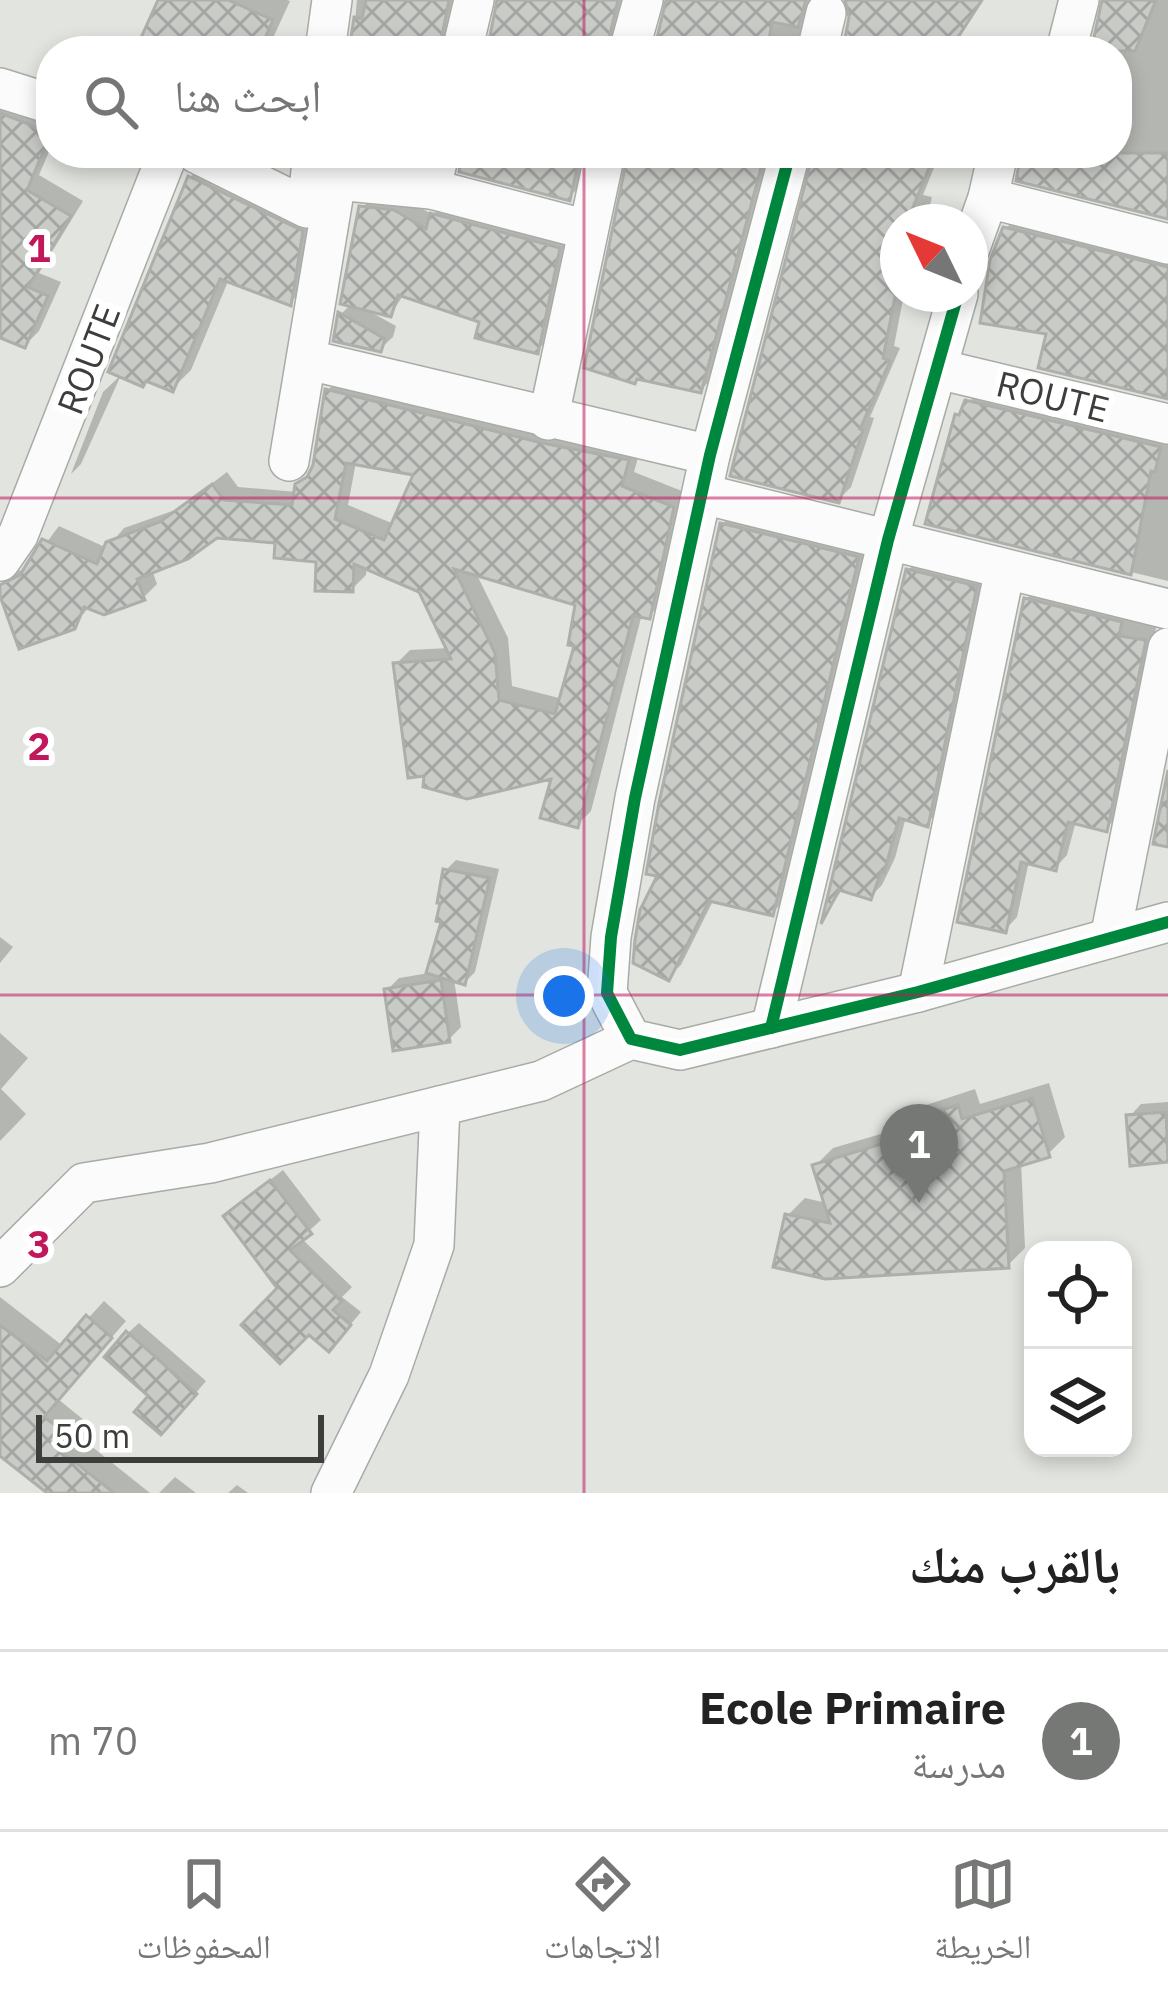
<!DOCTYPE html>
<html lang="ar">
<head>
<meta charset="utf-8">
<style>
	:root { --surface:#fff; --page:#f2f2f2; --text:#222; --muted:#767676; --line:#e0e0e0; --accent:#757874 }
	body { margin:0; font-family:"IBM Plex Sans","Noto Naskh Arabic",sans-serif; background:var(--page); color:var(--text); direction:rtl }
	.controls { position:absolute; right:36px; bottom:36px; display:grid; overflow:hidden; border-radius:24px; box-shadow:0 6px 18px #0003 }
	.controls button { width:108px; height:108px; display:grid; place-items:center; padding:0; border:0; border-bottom:3px solid var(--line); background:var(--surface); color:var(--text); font:60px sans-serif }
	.compass { position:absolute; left:880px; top:204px; width:108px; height:108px; border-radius:50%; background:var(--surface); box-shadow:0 6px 18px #0003; rotate:313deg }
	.scale { position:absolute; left:36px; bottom:30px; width:288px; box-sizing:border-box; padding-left:12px; border:6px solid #3b3e3a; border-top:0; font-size:33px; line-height:42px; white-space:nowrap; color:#3b3e3a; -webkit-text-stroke:9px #fff; paint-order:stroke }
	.you { position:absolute; left:564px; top:996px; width:42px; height:42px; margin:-30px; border:9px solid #fff; border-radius:50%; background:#1a73e8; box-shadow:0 0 0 18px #1a73e833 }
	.badge { display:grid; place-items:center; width:78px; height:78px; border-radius:50%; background:var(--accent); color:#fff; font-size:39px; font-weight:700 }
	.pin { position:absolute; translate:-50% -99px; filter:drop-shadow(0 3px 6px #0008) }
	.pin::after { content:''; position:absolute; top:63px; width:42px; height:36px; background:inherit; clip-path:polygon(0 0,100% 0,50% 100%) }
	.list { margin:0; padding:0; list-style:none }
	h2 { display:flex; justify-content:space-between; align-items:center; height:156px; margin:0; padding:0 48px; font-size:51px }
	h2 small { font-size:39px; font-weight:400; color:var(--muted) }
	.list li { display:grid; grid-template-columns:78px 1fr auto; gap:36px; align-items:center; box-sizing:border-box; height:180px; padding:0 48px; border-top:3px solid var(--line) }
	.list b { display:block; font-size:45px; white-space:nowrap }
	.list p { margin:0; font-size:39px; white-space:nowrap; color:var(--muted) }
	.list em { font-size:39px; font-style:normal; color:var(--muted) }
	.icon { flex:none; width:66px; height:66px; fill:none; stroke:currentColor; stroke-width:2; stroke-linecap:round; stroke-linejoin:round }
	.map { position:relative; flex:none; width:1168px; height:1493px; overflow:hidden; direction:ltr }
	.search { position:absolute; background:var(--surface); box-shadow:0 6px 18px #0003; left:36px; right:36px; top:36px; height:132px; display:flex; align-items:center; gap:30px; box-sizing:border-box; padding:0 42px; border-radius:48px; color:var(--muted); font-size:45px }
	.sheet { height:336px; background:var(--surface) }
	nav { display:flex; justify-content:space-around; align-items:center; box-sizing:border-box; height:168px; border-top:3px solid var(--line); background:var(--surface); font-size:33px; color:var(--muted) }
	nav a { display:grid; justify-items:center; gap:6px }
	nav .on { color:var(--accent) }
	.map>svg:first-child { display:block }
	.shadow { fill:#0003; fill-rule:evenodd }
	.building { fill:url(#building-cross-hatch); stroke:#adafab; stroke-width:3; fill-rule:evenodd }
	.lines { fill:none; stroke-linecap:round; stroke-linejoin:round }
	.minor-casing { stroke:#a9aba7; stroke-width:42 }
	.minor { stroke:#fafbfa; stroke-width:39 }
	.cycleway-casing { stroke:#fff; stroke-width:20 }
	.cycleway { stroke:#00873e; stroke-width:12 }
	.grid { fill:none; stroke:#c2185b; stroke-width:3; stroke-opacity:0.55 }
	.labels { text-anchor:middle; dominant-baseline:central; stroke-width:12; stroke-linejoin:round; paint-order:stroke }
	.street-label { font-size:36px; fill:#3b3e3a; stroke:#fff }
	.grid-label { font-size:39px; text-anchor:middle; font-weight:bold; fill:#c2185b; stroke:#fff; stroke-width:12; stroke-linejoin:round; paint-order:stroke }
</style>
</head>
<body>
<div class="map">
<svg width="1168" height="1493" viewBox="0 0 1168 1493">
	<defs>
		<pattern id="building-cross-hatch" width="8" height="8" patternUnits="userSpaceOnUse" patternTransform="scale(3)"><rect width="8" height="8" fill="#c9cbc7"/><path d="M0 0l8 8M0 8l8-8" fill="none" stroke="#a4a6a3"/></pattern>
	</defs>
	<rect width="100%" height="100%" fill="#e1e4df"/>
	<!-- shadow -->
	<g class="shadow">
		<path d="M161 0H287L290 1 267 51H138Z"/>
		<path d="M357 0H459L450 35 438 47 427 51H352Z"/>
		<path d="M500 0H627L622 51H488Z"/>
		<path d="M668 0H813L811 51H657Z"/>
		<path d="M849 0H983L951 51H844L852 4Z"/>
		<path d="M1105 0H1168V216L1024 153H1117V51H1094Z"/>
		<path d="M0 93 51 114V147L39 175 83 201 39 273 61 282 39 331 25 345 0 334Z"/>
		<path d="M465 153H590L582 185 569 197Z"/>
		<path d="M630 153H773L713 377 701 390Z"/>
		<path d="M816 153H940L923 195 932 197 926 222H898V294H904L894 346 900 348 870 417 874 418 851 487 838 500Z"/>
		<path d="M209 159 320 212 308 284 290 303 229 279 191 370 172 389 190 177Z"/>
		<path d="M373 196 406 199 433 215 444 203 570 236 548 339 537 351 483 320 404 294 391 314 367 310 396 326 393 337 380 349 341 314 351 304 362 208Z"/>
		<path d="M1019 216 1168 254V396L1050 331 1006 228Z"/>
		<path d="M121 375 81 464 71 474 103 392Z"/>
		<path d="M342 376 641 447 634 472 687 493 663 602 649 616 642 614 591 811 577 825 555 775 427 772 396 664 410 650 449 648 421 589 367 566 366 575 352 589 319 559 278 541 216 535 152 570 157 584 143 598 90 606 73 626 0 587 13 571 26 570 59 526 107 548 124 528 178 509 227 472 238 487 297 492 314 470 328 390ZM356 462 417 473 394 524 348 505ZM476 573 578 603V644L563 699 512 686 508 638Z"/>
		<path d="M980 389 1168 434V581L928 522 958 416Z"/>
		<path d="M735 512 870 545 785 900 772 913 714 899 681 965 668 977 661 873 722 524Z"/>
		<path d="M920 559 987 575 938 812 927 823 906 817 895 858 882 885 870 897 843 888 826 915 908 570Z"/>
		<path d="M1039 587 1162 618 1156 628 1118 816 1106 829 1076 821 1067 855 1055 868 1029 861 1017 917 1005 930 1026 599Z"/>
		<path d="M456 860 499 869 475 972 465 982 454 979 461 1027 448 1040 387 990 399 978 429 973 445 920 446 870Z"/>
		<path d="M0 937 13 947 0 963Z"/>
		<path d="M0 1033 28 1058 1 1089 26 1114 0 1141Z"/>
		<path d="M1049 1083 1065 1137 1048 1154 1021 1162 1025 1248 1008 1265 788 1215 805 1198 827 1203 816 1165 833 1148 898 1129 914 1109 975 1089 980 1104Z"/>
		<path d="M1168 1102V1159L1133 1163 1129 1117 1141 1104Z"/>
		<path d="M283 1170 321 1220 301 1238 352 1287 342 1297 361 1312 340 1337 281 1288 239 1204Z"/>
		<path d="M0 1297 63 1346 104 1301 126 1321 58 1399 85 1421 76 1434 150 1493H52L0 1452Z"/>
		<path d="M139 1323 206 1381 172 1421 152 1396 128 1333Z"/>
		<path d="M175 1477 196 1493H159Z"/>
		<path d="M237 1485 248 1493H228Z"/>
	</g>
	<!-- building -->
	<g class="building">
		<path d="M158 0H228L273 20 259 51H135Z"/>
		<path d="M366 0H449L439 51H349L354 17 362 19Z"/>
		<path d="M497 0H618L606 51H487Z"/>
		<path d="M666 0H806L798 27 772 22 767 51H654Z"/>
		<path d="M845 0H982L949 51H907L845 38 849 17Z"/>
		<path d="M1102 0H1156L1135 51H1091Z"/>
		<path d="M0 113 51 133 27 190 71 216 28 287 48 296 25 348 0 338Z"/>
		<path d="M462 153H580L570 201 459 172Z"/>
		<path d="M628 153H765L701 393 637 379 635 384 584 368Z"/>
		<path d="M813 153H935L907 222H898V282L883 358 890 361 860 429 863 430 839 503 730 476Z"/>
		<path d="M1021 153H1168V219L1016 181Z"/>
		<path d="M188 176 303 231 291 306 220 279 173 392 146 381 143 387 108 372Z"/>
		<path d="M359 206 394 210 426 229 430 213 560 248 538 354 475 338 479 322 398 295 391 317 340 304Z"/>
		<path d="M1003 227 1168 267V399L1038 368 1046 334 980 323 990 260Z"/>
		<path d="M338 312 385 339 381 352 333 341Z"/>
		<path d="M325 389 542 443 629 460 622 486 674 507 650 619 633 616 578 828 540 818 551 779 467 799 423 787 424 776 408 778 393 663 451 659 419 592 354 564 353 592 315 591 316 562 274 558 275 543 217 538 188 559 137 579 145 600 104 615 84 607 75 629 19 649 0 596V585L20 575 42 539 97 564 106 542 160 522 212 484 224 500 292 505 295 484 307 477 313 465ZM346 463 413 475 384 540 335 519ZM454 569 575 605 568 645 574 646 555 714 499 700 495 653Z"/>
		<path d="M965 400 1161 447 1155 472 1151 471 1131 575 925 524 955 414 959 415Z"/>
		<path d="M720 523 859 557 773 916 709 901 669 981 633 963 635 940 640 910 657 876 646 874 659 803Z"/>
		<path d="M906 569 977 586 928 827 899 818 884 873 881 872 871 900 839 890 821 924Z"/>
		<path d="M1024 598 1122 622 1119 636 1146 640 1107 832 1068 822 1056 871 1021 862 1006 933 957 922Z"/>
		<path d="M1168 770V847L1153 844Z"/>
		<path d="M443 869 490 878 465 985 426 973 441 922 436 921 440 903H437Z"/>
		<path d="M441 980 450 1042 393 1051 384 989Z"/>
		<path d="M1032 1098 1050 1157 1004 1171 1009 1268 825 1279 773 1267 785 1214 830 1223 812 1165 898 1139 894 1125 958 1105 962 1119Z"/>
		<path d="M1166 1112 1168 1162 1130 1166 1126 1115Z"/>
		<path d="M270 1180 312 1234 290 1250 342 1301 333 1310 351 1325 329 1352 309 1335 280 1364 241 1325 277 1288 223 1216Z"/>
		<path d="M86 1315 112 1338 44 1417 72 1438 62 1452 114 1493H47L0 1456V1325L47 1361Z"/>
		<path d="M126 1331 197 1394 161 1435 134 1412 148 1396 104 1357Z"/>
	</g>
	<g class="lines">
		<defs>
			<g id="minor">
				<path d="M325 51 332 0"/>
				<path d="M462 51 474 0"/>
				<path d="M629 51 643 0"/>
				<path d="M817 51 826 13"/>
				<path d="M1066 51 1079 0"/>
				<path d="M0 88 51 104"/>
				<path d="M196 153 307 208 313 153"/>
				<path d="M790 153 710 455 635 798 611 937 607 993 631 1039 680 1050 918 992 1168 922"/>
				<path d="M431 189 439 153"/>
				<path d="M988 198 1168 244"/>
				<path d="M970 248 988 198 998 153"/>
				<path d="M309 360 710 455"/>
				<path d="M938 369 1168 424"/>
				<path d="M548 420 605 153"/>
				<path d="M289 461 336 180 431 189 588 230"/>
				<path d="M703 494 1168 609"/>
				<path d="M0 561 18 535 168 153"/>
				<path d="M1110 938 1168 648"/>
				<path d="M918 992 1005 569"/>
				<path d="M771 1028 888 540 958 294"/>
				<path d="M0 1267 84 1183 210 1163 541 1081 631 1039"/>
				<path d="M331 1493 389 1375 434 1245 440 1106"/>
			</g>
		</defs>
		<!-- minor casing -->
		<use href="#minor" class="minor-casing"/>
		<!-- minor -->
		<use href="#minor" class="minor"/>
		<defs>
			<g id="cycleway">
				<path d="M790 153 710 455 635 798 611 937 607 993 631 1039 680 1050 918 992 1168 922"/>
				<path d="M771 1028 888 540 958 294"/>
			</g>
		</defs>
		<!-- cycleway casing -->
		<use href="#cycleway" class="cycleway-casing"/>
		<!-- cycleway -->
		<use href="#cycleway" class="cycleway"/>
	</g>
	<!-- grid -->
	<path class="grid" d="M584 0V51M584 153V1493M0 498H1168M0 995H1168"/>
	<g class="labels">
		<!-- street labels -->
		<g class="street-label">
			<text transform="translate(88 359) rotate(-69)">ROUTE</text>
			<text transform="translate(1053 396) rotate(14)">ROUTE</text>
		</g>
	</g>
	<g class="grid-label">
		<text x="39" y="262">1</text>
		<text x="39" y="760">2</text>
		<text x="39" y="1258">3</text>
	</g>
</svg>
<div class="controls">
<button><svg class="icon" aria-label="locate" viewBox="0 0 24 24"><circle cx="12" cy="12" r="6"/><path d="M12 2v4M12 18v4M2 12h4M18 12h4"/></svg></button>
<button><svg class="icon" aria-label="layers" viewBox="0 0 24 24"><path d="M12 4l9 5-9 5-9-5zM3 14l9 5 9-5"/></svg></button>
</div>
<svg class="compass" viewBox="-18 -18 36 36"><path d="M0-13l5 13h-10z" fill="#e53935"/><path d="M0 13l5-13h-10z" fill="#767676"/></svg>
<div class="scale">50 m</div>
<div class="you"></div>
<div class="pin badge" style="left:919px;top:1203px">1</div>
<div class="search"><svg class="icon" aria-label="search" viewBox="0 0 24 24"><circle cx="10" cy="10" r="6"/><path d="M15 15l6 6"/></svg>ابحث هنا</div>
</div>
<section class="sheet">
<h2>بالقرب منك<small></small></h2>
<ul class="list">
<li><span class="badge">1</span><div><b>Ecole Primaire</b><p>مدرسة</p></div><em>70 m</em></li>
</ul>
</section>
<nav>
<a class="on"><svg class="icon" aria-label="map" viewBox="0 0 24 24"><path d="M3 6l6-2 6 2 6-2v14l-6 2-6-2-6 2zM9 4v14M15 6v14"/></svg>الخريطة</a>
<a><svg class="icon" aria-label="directions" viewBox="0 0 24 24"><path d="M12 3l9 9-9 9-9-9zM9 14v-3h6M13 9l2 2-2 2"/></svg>الاتجاهات</a>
<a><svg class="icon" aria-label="saved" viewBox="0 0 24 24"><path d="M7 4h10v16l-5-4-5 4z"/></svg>المحفوظات</a>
</nav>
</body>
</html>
